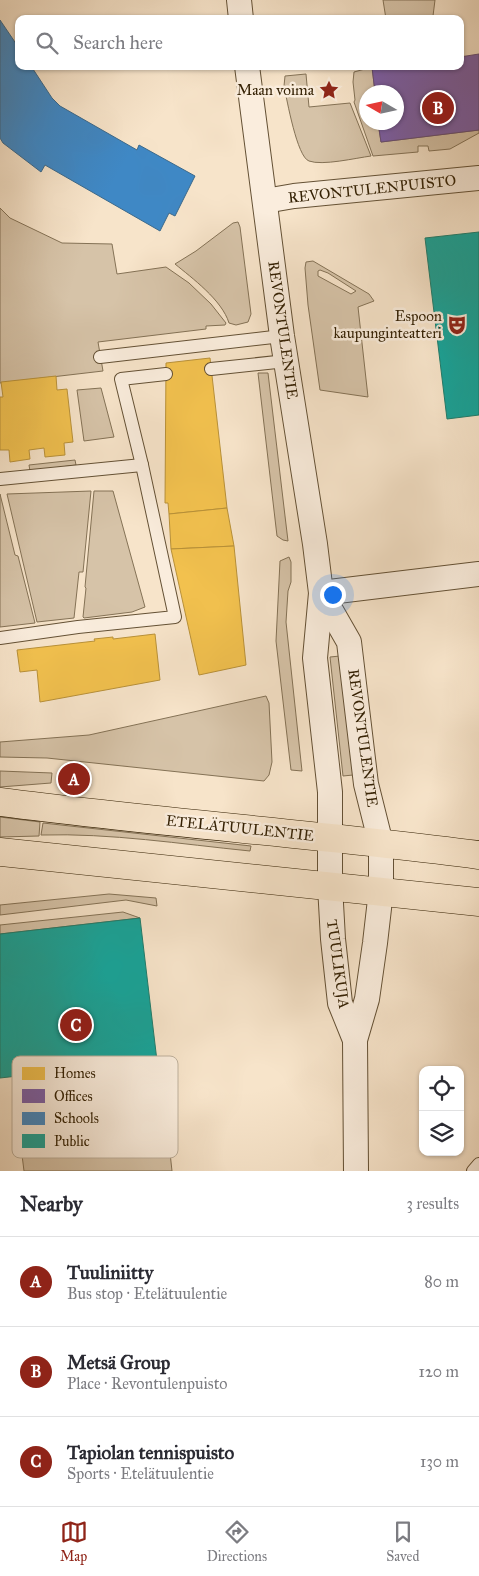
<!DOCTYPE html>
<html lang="en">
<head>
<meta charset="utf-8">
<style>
	:root { --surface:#fff; --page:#f7f7f7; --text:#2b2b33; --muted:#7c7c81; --line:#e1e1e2; --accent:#8f2418 }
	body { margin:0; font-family:"IM FELL Great Primer",serif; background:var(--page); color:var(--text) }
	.controls { position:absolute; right:15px; bottom:15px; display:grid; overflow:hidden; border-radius:10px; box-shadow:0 1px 4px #0004 }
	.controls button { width:45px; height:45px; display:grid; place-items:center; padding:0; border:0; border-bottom:1px solid var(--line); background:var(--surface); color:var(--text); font:25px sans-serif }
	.compass { position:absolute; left:359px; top:85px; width:45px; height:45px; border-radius:50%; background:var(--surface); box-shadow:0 1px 4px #0004; rotate:279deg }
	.you { position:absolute; left:332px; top:594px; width:18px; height:18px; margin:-12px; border:4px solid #fff; border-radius:50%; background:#1a73e8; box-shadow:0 0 0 8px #1a73e833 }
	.badge { display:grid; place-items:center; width:32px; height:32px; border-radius:50%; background:var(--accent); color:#fff; font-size:16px; font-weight:700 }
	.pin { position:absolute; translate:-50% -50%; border:2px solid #fff; box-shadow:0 1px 5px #0006 }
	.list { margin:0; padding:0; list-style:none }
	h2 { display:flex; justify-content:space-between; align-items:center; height:65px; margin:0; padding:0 20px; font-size:21px }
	h2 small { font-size:16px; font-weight:400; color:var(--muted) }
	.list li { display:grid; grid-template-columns:32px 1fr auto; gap:15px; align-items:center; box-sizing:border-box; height:90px; padding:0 20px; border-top:1px solid var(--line) }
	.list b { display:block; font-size:19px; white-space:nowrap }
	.list p { margin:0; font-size:16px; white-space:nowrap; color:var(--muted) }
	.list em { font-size:16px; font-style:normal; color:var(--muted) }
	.icon { flex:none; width:28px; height:28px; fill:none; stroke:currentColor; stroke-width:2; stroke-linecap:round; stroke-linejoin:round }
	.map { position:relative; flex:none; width:479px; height:1171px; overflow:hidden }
	.search { position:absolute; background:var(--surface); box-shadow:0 1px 4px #0004; left:15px; right:15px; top:15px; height:55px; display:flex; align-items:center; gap:12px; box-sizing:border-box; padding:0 18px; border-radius:10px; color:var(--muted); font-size:19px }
	.sheet { height:335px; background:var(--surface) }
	nav { display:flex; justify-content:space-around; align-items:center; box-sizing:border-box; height:70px; border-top:1px solid var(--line); background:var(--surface); font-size:14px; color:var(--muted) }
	nav a { display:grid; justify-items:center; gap:2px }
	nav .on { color:var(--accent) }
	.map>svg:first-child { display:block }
	.green { fill:#d6c3a8; stroke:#847256; fill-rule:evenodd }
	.homes { fill:#f2c14e; stroke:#b99138 }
	.offices { fill:#7b5ea7; stroke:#654b76 }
	.schools { fill:#3f88c5; stroke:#3b698b }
	.public { fill:#17a398; stroke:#1f7c6b }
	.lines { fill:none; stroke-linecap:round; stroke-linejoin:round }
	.lane-casing { stroke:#645135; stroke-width:14 }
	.street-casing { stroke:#645135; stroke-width:26 }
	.primary-casing { stroke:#332003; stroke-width:29 }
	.lane { stroke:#faeddd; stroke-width:12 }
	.street { stroke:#faeddd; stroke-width:24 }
	.primary { stroke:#f7e4ca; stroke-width:28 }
	.labels { text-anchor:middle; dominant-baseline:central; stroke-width:5; stroke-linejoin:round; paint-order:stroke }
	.poi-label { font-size:15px; fill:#332003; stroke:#faeddd; text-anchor:end }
	.street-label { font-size:15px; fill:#332003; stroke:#faeddd }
	.key { fill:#faeddd; stroke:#beb09c; stroke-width:1 }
	.key-label { font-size:14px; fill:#332003 }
</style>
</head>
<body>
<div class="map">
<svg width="479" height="1171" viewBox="0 0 479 1171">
	<rect width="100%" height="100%" fill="#f7e4ca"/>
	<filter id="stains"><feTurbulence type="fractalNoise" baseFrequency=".004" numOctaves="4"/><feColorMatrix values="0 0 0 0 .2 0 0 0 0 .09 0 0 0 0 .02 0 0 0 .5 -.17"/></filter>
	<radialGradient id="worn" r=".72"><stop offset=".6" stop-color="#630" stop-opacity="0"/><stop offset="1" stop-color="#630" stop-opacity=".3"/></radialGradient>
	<!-- green -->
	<g class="green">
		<path d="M383 0H435L433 16 408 19H386Z"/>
		<path d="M372 67 375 92H366V122L378 123 381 142 479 130V133L450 149 429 151 428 146H418V152L373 156 354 102 355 100 353 82 354 72Z"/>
		<path d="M306 74 309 107 350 103 371 156C356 158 322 166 309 161 297 157 287 100 284 86L285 76Z"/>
		<path d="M0 208 10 218 62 243 112 244 117 274 166 267 189 283 211 304 226 323 225 325 206 326V329L98 342 103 371 0 383Z"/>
		<path d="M238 222 240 227 251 314 248 322 236 325 229 323C222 300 192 278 175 264L196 251 233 223Z"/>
		<path d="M313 261 369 294 374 301 358 307 368 397 320 390 308 305 305 268 306 262ZM320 270 328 273 356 291 351 294 318 276V271Z"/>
		<path d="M258 373H268L288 541 283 540 277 536Z"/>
		<path d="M101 388 114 437 84 441 77 390Z"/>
		<path d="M75 460 76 465 30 471 29 465Z"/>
		<path d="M91 491 83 572H79L74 618 37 622 7 494Z"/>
		<path d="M94 491H113L145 607 132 612 84 618 83 617 86 588 85 587Z"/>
		<path d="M0 494 15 555 18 556 35 623 0 627Z"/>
		<path d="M289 557 291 562V582L288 591 286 622 302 771 291 770 276 641 280 561Z"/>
		<path d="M340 656 353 775 343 776 330 657Z"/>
		<path d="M266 696 269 703 272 762 269 775 264 781 47 758 0 757V742L89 735Z"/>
		<path d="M0 771 52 773 51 783 0 787Z"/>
		<path d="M0 817 40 822 39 836 0 837Z"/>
		<path d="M43 823 251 846 250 851C180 844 111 833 41 835Z"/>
		<path d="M109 894 156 898 157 906 126 900 0 915V905Z"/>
		<path d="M123 912 140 918 0 934V925Z"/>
		<path d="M164 1098 172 1171H24L17 1115Z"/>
	</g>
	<!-- homes -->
	<g class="homes">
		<path d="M210 358 227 508 169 514 168 503H165L166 363Z"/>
		<path d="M56 376 57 390 67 389 73 442 64 443 65 455 45 457 44 448 29 450 30 459 10 462 9 450H0V397H3L1 382Z"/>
		<path d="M227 508 234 546 171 549 169 514Z"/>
		<path d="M234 546 246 665 199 675 171 549Z"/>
		<path d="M155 634 160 680 40 702 37 670 20 672 17 650 95 641 94 639 113 637V639Z"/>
	</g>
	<!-- offices -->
	<path class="offices" d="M479 54V130L381 142 378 122H396V92H375L372 67 460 66V57Z"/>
	<!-- schools -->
	<path class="schools" d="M0 20 19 48V66H31L52 98 60 106 137 150 139 145 195 176 175 216 169 213 160 231 45 165 41 172 3 143 0 138Z"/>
	<!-- public -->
	<g class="public">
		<path d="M479 232V415L447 419 425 238Z"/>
		<path d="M140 918 157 1061 95 1068 96 1076 82 1078 80 1069 0 1078V934Z"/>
	</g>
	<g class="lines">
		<defs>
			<g id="lane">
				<path d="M100 357 282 336"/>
				<path d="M211 369 286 361"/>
				<path d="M0 479 142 465"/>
				<path d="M0 638 78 627 175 617 142 465 121 379 166 374"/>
				<path d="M473 1171 479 1164"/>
			</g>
			<g id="street">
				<path d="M239 0 241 19"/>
				<path d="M247 66 282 336 315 544 321 593 315 658 330 792V886L333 939 340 1003 355 1040"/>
				<path d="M265 201 294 196 479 178"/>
				<path d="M321 593 349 642 366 784 381 844V891L375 943 367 999 355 1040 356 1171"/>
				<path d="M321 593 479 574"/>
			</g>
			<g id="primary">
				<path d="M0 802C159 823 320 834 479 855"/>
				<path d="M0 852 479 902"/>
			</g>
		</defs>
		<!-- lane casing -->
		<use href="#lane" class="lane-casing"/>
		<!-- street casing -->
		<use href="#street" class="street-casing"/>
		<!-- primary casing -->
		<use href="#primary" class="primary-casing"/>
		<!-- lane -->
		<use href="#lane" class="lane"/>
		<!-- street -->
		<use href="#street" class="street"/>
		<!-- primary -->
		<use href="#primary" class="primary"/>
	</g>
	<!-- icons -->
	<defs>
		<symbol id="sight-bare" viewBox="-9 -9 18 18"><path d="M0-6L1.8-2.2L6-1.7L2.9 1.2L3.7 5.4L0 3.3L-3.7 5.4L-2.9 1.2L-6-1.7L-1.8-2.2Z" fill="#8f2418" stroke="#faeddd" stroke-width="2.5" paint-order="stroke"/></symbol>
		<symbol id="theatre-bare" viewBox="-9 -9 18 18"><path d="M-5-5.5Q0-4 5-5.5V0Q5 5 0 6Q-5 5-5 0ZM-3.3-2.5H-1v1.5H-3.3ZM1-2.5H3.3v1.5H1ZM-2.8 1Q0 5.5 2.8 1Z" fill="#8f2418" stroke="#faeddd" stroke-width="2.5" paint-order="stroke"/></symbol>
	</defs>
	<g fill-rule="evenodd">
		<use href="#sight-bare" x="315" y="76" width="28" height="28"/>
		<use href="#theatre-bare" x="443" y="311" width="28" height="28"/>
	</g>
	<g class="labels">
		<!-- poi labels -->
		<g class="poi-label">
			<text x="314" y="90">Maan voima</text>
			<text x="442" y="316">Espoon<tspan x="442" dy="17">kaupunginteatteri</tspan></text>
		</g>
		<!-- street labels -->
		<g class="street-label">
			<text transform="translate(372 189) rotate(-6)">REVONTULENPUISTO</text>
			<text transform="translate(283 330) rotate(82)">REVONTULENTIE</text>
			<text transform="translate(363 738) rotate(82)">REVONTULENTIE</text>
			<text transform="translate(240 828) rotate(6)">ETELÄTUULENTIE</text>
			<text transform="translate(338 964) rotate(82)">TUULIKUJA</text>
		</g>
	</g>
	<!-- legend -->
	<rect x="12" y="1056" width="166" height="102" rx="8" class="key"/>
	<rect x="22" y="1067" width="23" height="13" fill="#f2c14e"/>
	<rect x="22" y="1089" width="23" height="14" fill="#7b5ea7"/>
	<rect x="22" y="1112" width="23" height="13" fill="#3f88c5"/>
	<rect x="22" y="1134" width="23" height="14" fill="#17a398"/>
	<g class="key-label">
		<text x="54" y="1078">Homes</text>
		<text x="54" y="1101">Offices</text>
		<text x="54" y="1123">Schools</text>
		<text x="54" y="1146">Public</text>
	</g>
	<rect width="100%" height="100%" filter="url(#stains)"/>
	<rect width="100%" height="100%" fill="url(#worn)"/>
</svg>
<div class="controls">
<button><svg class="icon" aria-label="locate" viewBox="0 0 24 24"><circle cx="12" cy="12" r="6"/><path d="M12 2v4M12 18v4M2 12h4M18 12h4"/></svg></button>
<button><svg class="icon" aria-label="layers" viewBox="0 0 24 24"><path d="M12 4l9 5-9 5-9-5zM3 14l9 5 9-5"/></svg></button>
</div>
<svg class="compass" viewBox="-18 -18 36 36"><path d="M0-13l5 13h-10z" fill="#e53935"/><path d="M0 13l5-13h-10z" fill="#7c7c81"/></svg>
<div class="you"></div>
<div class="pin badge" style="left:74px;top:779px">A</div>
<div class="pin badge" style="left:438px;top:108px">B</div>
<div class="pin badge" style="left:76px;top:1025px">C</div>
<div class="search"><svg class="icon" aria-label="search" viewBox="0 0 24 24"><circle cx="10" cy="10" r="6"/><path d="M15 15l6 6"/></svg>Search here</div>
</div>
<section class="sheet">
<h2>Nearby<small>3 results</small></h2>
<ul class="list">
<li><span class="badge">A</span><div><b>Tuuliniitty</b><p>Bus stop · Etelätuulentie</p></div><em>80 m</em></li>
<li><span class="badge">B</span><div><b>Metsä Group</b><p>Place · Revontulenpuisto</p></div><em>120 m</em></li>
<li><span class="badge">C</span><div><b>Tapiolan tennispuisto</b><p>Sports · Etelätuulentie</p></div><em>130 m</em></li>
</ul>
</section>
<nav>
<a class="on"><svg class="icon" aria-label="map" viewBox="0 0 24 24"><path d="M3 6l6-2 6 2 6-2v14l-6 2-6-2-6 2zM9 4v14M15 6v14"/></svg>Map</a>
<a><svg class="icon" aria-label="directions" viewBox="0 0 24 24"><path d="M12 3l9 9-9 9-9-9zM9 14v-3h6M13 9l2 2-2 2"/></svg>Directions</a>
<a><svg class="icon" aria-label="saved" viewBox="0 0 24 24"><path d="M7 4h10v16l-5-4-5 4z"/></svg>Saved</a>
</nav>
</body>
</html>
